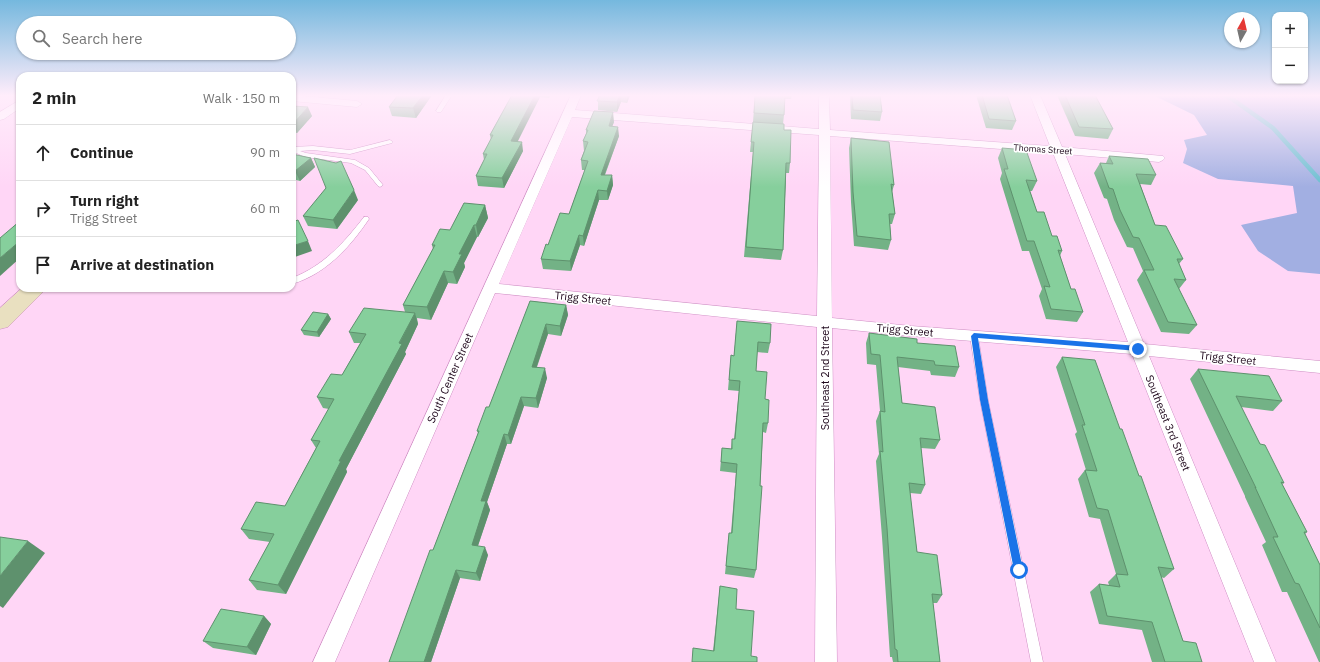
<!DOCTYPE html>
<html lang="en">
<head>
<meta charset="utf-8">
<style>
	:root { --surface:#fff; --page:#f6f6f6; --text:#222; --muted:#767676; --line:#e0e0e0 }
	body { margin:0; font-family:"IBM Plex Sans",sans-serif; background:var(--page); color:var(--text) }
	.controls { position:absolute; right:12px; top:12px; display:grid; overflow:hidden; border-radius:8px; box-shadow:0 1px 3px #0004 }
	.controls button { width:36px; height:36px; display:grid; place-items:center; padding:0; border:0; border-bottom:1px solid var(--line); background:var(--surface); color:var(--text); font:20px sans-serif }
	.compass { position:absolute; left:1224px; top:12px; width:36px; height:36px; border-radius:50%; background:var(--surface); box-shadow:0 1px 3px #0004; rotate:8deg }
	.stop { position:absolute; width:12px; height:12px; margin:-9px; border:3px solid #1a73e8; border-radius:50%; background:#fff }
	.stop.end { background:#1a73e8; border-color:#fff; box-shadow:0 1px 4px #0008 }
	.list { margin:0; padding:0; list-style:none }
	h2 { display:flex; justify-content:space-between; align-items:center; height:52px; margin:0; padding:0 16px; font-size:17px }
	h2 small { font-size:13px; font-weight:400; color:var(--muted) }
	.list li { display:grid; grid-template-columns:26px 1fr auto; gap:12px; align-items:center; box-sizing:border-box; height:56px; padding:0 16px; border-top:1px solid var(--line) }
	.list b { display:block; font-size:15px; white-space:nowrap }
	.list p { margin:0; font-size:13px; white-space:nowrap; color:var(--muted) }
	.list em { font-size:13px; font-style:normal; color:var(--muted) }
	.icon { flex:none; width:22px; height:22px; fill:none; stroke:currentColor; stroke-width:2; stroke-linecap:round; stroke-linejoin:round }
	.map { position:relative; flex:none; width:1320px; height:662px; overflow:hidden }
	.search { position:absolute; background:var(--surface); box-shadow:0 1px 3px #0004; left:16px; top:16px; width:280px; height:44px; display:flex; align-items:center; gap:10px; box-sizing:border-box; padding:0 14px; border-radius:22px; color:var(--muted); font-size:15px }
	.panel { position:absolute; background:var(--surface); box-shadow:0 1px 3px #0004; left:16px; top:72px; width:280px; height:220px; border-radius:12px }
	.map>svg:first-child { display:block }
	.green { fill:#a2afe2 }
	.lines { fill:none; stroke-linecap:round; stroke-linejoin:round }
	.stream { stroke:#69bed0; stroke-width:4.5 }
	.lane-casing { stroke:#cf8fc4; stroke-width:1 }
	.street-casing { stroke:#cf8fc4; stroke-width:1 }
	.secondary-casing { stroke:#cf8fc4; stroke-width:1 }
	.lane { fill:#fff; fill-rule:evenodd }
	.street { fill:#fff; fill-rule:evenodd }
	.secondary { fill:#e9e0c0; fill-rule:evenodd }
	.wall { fill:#73b286 }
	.shaded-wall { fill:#5e916d }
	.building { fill:#86cf9c; stroke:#5e916d }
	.route { fill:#1a73e8 }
	.labels { text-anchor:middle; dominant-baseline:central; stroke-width:3.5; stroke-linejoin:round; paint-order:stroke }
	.far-street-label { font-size:9px; fill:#20091d; stroke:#fff }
	.street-label { font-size:11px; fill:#20091d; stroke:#fff }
</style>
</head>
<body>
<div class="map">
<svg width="1320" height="662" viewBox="0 0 1320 662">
	<rect width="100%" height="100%" fill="#ffd6f6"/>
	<!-- green -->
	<path class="green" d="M1153 95H1320V274L1288 271 1258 251 1241 225 1297 213 1293 186 1218 179 1183 163 1187 149 1184 140 1207 135 1194 115Z"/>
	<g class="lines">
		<!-- stream -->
		<path class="stream" d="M1223 95 1232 99 1273 128 1320 180"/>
		<defs>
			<g id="lane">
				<path d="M446 95H452L441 112H437L436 111Z"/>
				<path d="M390 140 393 142 392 143 350 154 313 150 300 151 306 153 355 160 369 168 383 185 380 187 378 186 365 170 351 163 305 157 292 151V147L313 146 350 150Z"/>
				<path d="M364 217H368L369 219C350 247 326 274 292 284V278C323 266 343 244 364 217Z"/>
				<path d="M974 333 978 336 988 400 1043 662H1031L980 400 970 336Z"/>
			</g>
			<g id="street">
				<path d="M292 95 357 101 362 104 357 107 292 101Z"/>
				<path d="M571 95H581L575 110 819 129V95H829L830 130 1050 146 1030 95H1040L1062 147 1163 156 1165 158 1163 160 1159 162 1065 154 1144 344 1320 361V373L1149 356 1276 662H1254L1132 354 911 336 832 328 837 662H815L817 327 495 293 335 662H313ZM572 117 819 135 817 316 499 284ZM830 136 1053 153 1128 342 911 326 832 318Z"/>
				<path d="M20 100V108L4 119 0 120V112Z"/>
			</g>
			<path id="secondary" d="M22 288H45L42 293 8 327 0 329V308Z"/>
		</defs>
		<!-- lane casing -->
		<use href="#lane" class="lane-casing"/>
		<!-- street casing -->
		<use href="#street" class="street-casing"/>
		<!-- secondary casing -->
		<use href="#secondary" class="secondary-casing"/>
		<!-- lane -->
		<use href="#lane" class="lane"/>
		<!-- street -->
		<use href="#street" class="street"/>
		<!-- secondary -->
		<use href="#secondary" class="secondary"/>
	</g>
	<!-- wall -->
	<g class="wall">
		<path d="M398 95H432L416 118 392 116 389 107Z"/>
		<path d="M512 95H551L549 98 540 97 517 141 523 151 504 188 478 186 476 176 484 160 483 154 491 140 490 135Z"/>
		<path d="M598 95H630L627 103 621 102 617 112 598 110Z"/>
		<path d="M755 95H792L791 99H785L784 115 783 124 790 163 789 173H786L783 250 781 260 744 257 753 152H750L753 122Z"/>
		<path d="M850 95H880L882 112 880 121 851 119Z"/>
		<path d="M976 95H1007L1016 121 1012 130 986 128Z"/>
		<path d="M1057 95H1095L1113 129 1108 139 1075 136Z"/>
		<path d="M292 106 312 116 297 133H292Z"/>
		<path d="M614 122 612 126 619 136 605 175H612L613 185 608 200H599L584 246 580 245 571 271 543 269 541 259 548 245 569 214 585 170H582L581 160 584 151 583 141 586 134V130Z"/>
		<path d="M851 138 894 185 892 192 895 214 892 224H890L891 240 888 250 854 246 851 202 849 148Z"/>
		<path d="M1002 148 1037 181 1032 191H1030L1037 212 1052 236 1062 251 1060 256 1071 289 1083 312 1077 322 1046 319 1039 296 1042 289 1029 251H1022L1000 179 1002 173 998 158Z"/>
		<path d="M292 154 311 158 315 167 300 181 292 179Z"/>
		<path d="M1109 156 1156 175 1151 185 1140 184 1155 225 1183 259 1179 264 1186 280 1179 289 1197 325 1189 334 1161 332 1137 280 1143 271 1133 248 1127 247 1114 220 1107 199 1104 198 1094 173 1100 163H1106Z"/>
		<path d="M358 200 337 229 308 226 303 216Z"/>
		<path d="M485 205 488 218 478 237H477L464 263 465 267 457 284 448 283 431 320 417 318 418 324 405 352 406 354 346 469 347 472 286 594 257 590 249 580 270 542 249 539 241 529 285 506 316 448 311 440 329 409 323 408 317 397 342 375 360 343H354L349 332 405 312 403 305 433 249 432 245 450 230Z"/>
		<path d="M530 301 566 305 568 315 561 336 548 334 537 367 547 378 538 408 524 406 511 444H507L487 502 490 510 478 546 488 555 480 581 460 578 431 662H389L433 550 478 433 477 431 489 407Z"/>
		<path d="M328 314 331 319 319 337 304 335 301 330Z"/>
		<path d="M737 321 770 343 768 353 757 352 756 371 765 399 768 423 766 433 763 432 756 570 754 578 725 574 729 533H731L736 473 720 471 722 448 731 449 732 439H734L739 391 728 390 731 355 734 356Z"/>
		<path d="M869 333 917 343 959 367 955 377 931 375 930 371 898 367 902 403 940 440 935 449 921 448 925 485 921 494 910 493 917 552 942 595 937 603H933L940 662H893L892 657H890L882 537 876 461 879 454 876 421 880 411 876 365 867 364 866 343Z"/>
		<path d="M1062 357 1120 429 1139 476 1174 569 1164 578 1161 577 1183 641 1202 662H1152L1142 630 1099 624 1090 592 1099 584 1109 585 1108 582 1116 574 1100 519 1089 517 1078 479 1085 470H1086L1075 434 1077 432 1056 367Z"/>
		<path d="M1198 369 1282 401 1273 411 1241 407 1260 444 1284 483 1282 484 1307 532 1305 534 1320 565V662H1319L1287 592H1282L1262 545 1266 542 1245 497V496L1190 379Z"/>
		<path d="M720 586 736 609 751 656 713 651Z"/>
		<path d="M264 616 271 624 256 655 213 648 203 641Z"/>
	</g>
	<!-- shaded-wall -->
	<g class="shaded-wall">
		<path d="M423 95H432L416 118 413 108Z"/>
		<path d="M535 95H539L540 97 513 151 511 141Z"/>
		<path d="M620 95 621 102 617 112V102Z"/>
		<path d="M627 95H630L627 103Z"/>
		<path d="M308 107 312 116 297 133 293 124Z"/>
		<path d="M613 112 614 122 609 135V126Z"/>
		<path d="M618 127 619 136 601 184V175Z"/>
		<path d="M522 142 523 151 504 188 502 178Z"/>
		<path d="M311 158 315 167 300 181 295 171Z"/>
		<path d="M612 175 613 185 608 200 607 191Z"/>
		<path d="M354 190 358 200 337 229 333 220Z"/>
		<path d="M598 190 599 200 584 246 583 236Z"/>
		<path d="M485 205 488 218 478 237 476 225Z"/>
		<path d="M474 225 477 237 464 263 465 267 457 284 453 272 459 254Z"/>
		<path d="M579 235 580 245 571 271 570 261Z"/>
		<path d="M20 241V258L0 276V258Z"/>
		<path d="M308 241 312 251 292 258V246Z"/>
		<path d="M444 271 448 283 431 320 427 307Z"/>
		<path d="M566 305 568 315 561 336 560 326Z"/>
		<path d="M415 313 418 324 405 352 406 354 346 469 347 472 286 594 278 585 339 461Z"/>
		<path d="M328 314 331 319 319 337 317 332Z"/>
		<path d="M546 324 548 334 533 377 532 367Z"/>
		<path d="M545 368 547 378 538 408 536 398Z"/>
		<path d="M521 397 524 406 511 444 508 435Z"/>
		<path d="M504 434 507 444 487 502 490 510 475 554 472 545 481 501Z"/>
		<path d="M28 541 45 553 3 608 0 606V576Z"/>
		<path d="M485 547 488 555 480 581 476 573Z"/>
		<path d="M456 570 460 578 431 662H424Z"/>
		<path d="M264 616 271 624 256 655 247 647Z"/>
	</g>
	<!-- building -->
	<g class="building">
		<path d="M398 95H423L413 108 389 107Z"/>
		<path d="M512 95H535L511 141 522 142 502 178 476 176 487 154H483L493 135H490Z"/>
		<path d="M600 95H620L617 102 597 101Z"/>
		<path d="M755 95H785L784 115 754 113Z"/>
		<path d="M852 95H880L882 112 853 110Z"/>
		<path d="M982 95H1007L1016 121 989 119Z"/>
		<path d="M1065 95H1095L1113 129 1079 127Z"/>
		<path d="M292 106 308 107 293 124H292Z"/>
		<path d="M594 111 613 112 609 126 618 127 601 175H612L607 191 598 190 583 236 579 235 570 261 541 259 546 244 548 245 560 213 569 214 588 161 581 160 588 142 583 141 588 130H586Z"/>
		<path d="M753 122 784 124V130H791L790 163H786L783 250 746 247 754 142H751Z"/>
		<path d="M851 138 889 142 894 185 891 184 895 214H889L891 240 857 236 853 192Z"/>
		<path d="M1002 148 1026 150 1037 181 1026 180 1037 212H1044L1052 236H1057L1062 251 1058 250 1071 289H1075L1083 312 1051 309 1044 286 1050 287 1034 241H1027L1004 169H1008Z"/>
		<path d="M292 154 311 158 295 171 292 170Z"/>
		<path d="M1109 156 1148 159 1156 175 1136 174 1155 225 1166 226 1183 259H1177L1186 280 1174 279 1197 325 1168 322 1144 270H1154L1139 238 1133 237 1120 210 1113 189 1109 188 1100 163 1113 164Z"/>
		<path d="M314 158 336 163 341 161 354 190 333 220 303 216 326 188Z"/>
		<path d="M464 203 485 205 476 225H474L459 254H462L453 272 444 271 427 307 403 305 435 245H432L440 229 450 230Z"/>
		<path d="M298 220 308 241 292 246V222Z"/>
		<path d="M20 221V241L0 258V238Z"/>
		<path d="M530 301 566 305 560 326 546 324 532 367 545 368 536 398 521 397 508 435 504 434 481 501H486L472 545 485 547 476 573 456 570 424 662H389L430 550H433L479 431H477L486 407H489Z"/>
		<path d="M364 308 415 313 399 343 402 344 339 461H341L278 585 249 580 274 534 241 529 256 502 285 506 320 441 311 440 334 399 317 397 331 374 342 375 366 334 349 332Z"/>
		<path d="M313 312 328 314 317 332 301 330Z"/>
		<path d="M737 321 771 324 770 343 758 342 756 371 767 372 765 399 769 400 768 423H763L760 486H762L756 570 726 566 729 533H732L737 464 721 462 722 448 732 449V439H735L740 381 729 380 731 355 734 356Z"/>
		<path d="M869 333 917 339V343L955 346 959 367 935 365 934 361 897 357 902 403 935 407 940 440 920 438 925 485 909 483 917 552 937 555 942 595 932 594 940 662H898L897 650 895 649 887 528 880 451 883 452 880 411 885 412 880 355 871 354Z"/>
		<path d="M1062 357 1095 360 1120 429H1122L1139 476H1141L1174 569 1158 567 1183 641 1196 643 1202 662H1165L1152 622 1107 616 1099 584 1120 587 1116 574 1128 575 1108 510 1097 508 1085 470 1097 471 1082 425H1085Z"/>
		<path d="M1198 369 1269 376 1282 401 1236 396 1260 444 1265 445 1284 483 1281 482 1307 532H1304L1320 565V628L1299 584 1295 583 1273 537H1278L1255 487 1256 488Z"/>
		<path d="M0 537 28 541 0 576Z"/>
		<path d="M720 586 737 589 736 609 754 611 751 656 757 657V662H692L693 648 714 651Z"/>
		<path d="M221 609 264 616 247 647 203 641Z"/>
	</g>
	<!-- sky -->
	<linearGradient id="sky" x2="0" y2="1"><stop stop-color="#75b8de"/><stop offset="0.51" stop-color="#ffedfb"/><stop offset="1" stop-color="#ffedfb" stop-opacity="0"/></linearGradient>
	<rect width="1320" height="187" fill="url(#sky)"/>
	<!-- route -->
	<path class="route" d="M974 333 1138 346 1141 349 1138 351 978 338 988 400 1023 570 1022 573 1019 574 1016 573 1014 570 980 400 971 336Z"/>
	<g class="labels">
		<!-- far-street labels -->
		<g class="far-street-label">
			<text transform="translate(1043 149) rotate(4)">Thomas Street</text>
		</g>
		<!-- street labels -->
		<g class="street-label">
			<text transform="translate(583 298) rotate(6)">Trigg Street</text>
			<text transform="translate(905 330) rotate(5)">Trigg Street</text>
			<text transform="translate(1228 358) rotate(6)">Trigg Street</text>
			<text transform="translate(450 378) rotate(-66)">South Center Street</text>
			<text transform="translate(825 378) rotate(-90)">Southeast 2nd Street</text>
			<text transform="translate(1168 423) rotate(68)">Southeast 3rd Street</text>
		</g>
	</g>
</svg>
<div class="controls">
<button>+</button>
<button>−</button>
</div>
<svg class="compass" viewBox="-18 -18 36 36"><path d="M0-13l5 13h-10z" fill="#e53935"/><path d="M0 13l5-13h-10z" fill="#767676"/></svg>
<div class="stop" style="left:1019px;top:570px"></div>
<div class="stop end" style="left:1138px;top:349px"></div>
<div class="search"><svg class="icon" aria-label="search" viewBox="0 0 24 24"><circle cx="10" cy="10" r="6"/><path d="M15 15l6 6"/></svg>Search here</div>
<section class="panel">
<h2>2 min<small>Walk · 150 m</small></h2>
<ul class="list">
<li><svg class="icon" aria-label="ahead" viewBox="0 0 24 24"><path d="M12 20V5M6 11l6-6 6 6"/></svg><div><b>Continue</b></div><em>90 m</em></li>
<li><svg class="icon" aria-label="right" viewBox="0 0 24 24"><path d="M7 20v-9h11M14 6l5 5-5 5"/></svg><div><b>Turn right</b><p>Trigg Street</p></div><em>60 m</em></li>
<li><svg class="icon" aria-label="arrive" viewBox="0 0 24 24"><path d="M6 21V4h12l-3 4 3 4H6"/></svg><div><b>Arrive at destination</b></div></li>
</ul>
</section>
</div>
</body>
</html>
